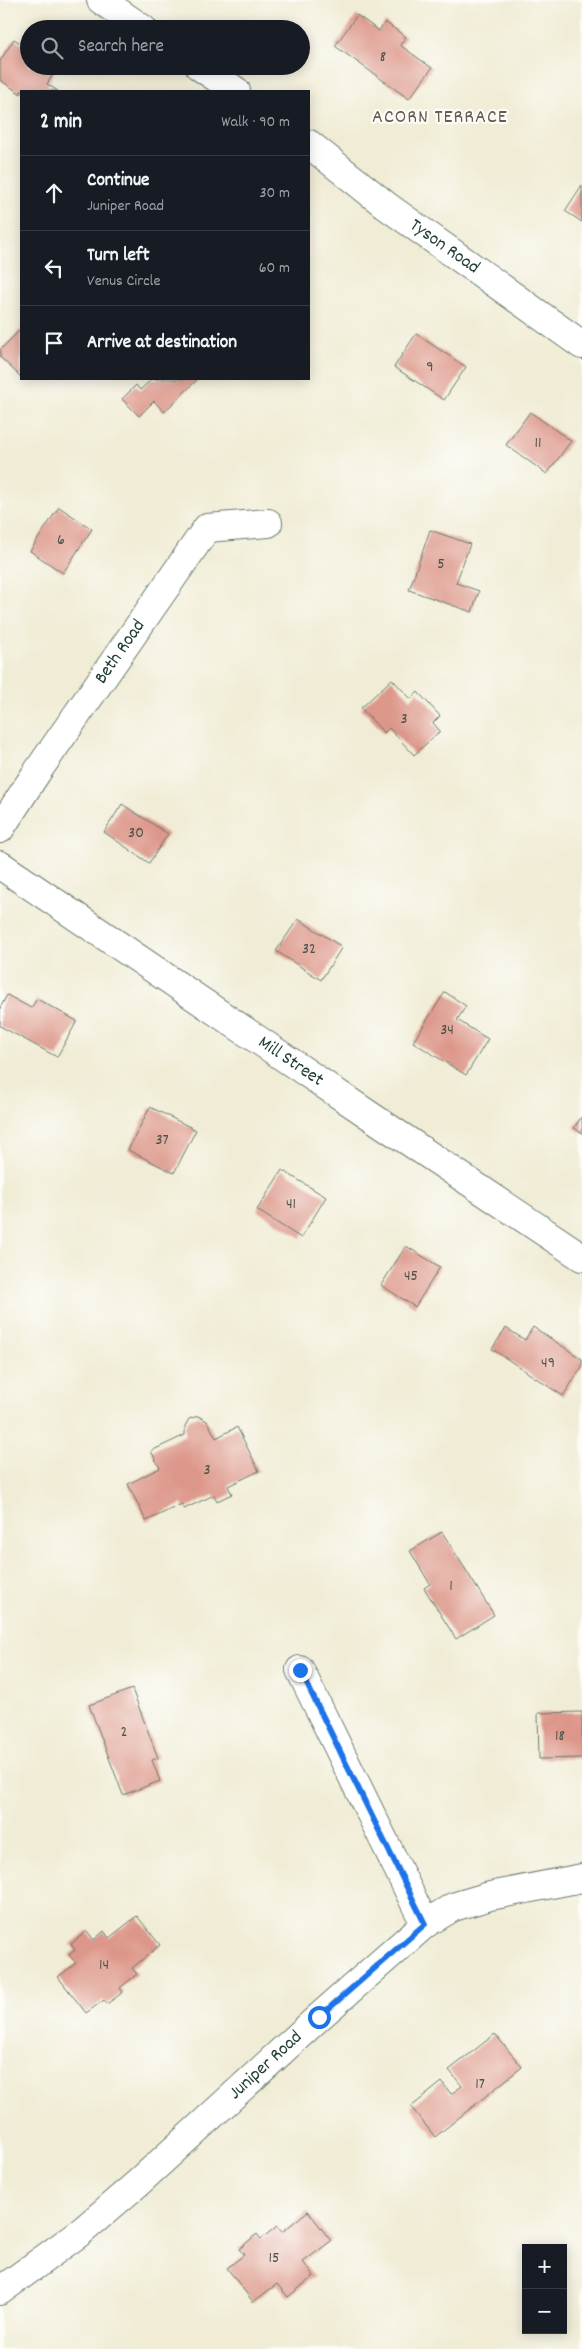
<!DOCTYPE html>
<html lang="en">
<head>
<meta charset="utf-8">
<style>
	:root { --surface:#171b24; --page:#20242c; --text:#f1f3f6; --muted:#9ea1a6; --line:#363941 }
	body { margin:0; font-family:Dekko,sans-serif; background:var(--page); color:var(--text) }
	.controls { position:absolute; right:15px; bottom:15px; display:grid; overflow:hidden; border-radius:0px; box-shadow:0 2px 12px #0003 }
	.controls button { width:45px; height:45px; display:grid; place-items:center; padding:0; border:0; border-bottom:1px solid var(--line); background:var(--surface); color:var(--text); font:25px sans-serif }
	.stop { position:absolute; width:15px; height:15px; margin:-11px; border:4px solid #1a73e8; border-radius:50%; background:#fff }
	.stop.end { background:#1a73e8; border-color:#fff; box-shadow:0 1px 5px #0008 }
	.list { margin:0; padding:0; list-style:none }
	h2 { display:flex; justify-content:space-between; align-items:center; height:65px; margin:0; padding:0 20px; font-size:21px }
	h2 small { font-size:16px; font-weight:400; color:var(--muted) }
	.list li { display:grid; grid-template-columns:32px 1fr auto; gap:15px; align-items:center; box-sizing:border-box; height:75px; padding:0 20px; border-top:1px solid var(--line) }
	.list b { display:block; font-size:19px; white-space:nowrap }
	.list p { margin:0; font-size:16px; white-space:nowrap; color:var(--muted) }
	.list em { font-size:16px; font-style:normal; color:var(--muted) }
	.icon { flex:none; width:28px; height:28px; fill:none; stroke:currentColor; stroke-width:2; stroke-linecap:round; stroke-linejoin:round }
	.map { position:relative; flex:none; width:582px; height:2349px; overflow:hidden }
	.search { position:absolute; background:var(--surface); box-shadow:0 2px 12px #0003; left:20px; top:20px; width:290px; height:55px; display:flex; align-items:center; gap:12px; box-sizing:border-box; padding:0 18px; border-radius:28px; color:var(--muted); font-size:19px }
	.panel { position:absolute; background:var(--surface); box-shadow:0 2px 12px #0003; left:20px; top:90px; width:290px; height:290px; border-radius:0px }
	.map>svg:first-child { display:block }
	.building { fill:#dd978a }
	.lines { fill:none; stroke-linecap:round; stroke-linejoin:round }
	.minor-casing { stroke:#687a6c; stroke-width:30 }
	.minor { stroke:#fff; stroke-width:28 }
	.route { stroke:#1a73e8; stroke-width:6 }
	.labels { text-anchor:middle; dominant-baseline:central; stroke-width:4.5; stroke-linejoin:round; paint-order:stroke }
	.number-label { font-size:16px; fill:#4e544a }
	.street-label { font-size:19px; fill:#1f3d34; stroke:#fdfcf7 }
	.neighbourhood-label { font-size:20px; letter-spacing:1px; fill:#625c52; stroke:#fdfcf7 }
</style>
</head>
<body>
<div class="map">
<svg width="582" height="2349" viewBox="0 0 582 2349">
	<rect width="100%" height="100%" fill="#fdfcf7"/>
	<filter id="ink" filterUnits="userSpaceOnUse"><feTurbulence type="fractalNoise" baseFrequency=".02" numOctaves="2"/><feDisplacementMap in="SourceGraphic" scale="10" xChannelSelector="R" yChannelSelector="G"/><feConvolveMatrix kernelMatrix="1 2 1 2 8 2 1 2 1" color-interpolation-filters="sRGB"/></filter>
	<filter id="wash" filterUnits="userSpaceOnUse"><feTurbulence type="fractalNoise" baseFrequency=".0096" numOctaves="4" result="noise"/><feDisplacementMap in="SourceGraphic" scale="20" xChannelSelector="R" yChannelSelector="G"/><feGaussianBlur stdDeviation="1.12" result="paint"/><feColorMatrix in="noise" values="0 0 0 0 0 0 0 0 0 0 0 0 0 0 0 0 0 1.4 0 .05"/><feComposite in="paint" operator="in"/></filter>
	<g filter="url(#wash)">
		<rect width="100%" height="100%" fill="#f0ecd5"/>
		<g id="blocks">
			<!-- building -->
			<g class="building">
				<path d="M357 15 379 31 385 22 406 37 400 45 432 68 409 99 335 46Z"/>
				<path d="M14 39 29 49V66H54L57 68 47 84 58 91H21V94L0 80V61Z"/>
				<path d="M582 185V222L565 211Z"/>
				<path d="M21 329V377L0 357V350Z"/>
				<path d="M416 334 466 367 444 400 394 367Z"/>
				<path d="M152 379H198L164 412 154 401 139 416 122 399 136 385 140 390Z"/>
				<path d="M530 412 571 441 547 474 506 445Z"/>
				<path d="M59 507 92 529 63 573 30 551Z"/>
				<path d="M430 530 470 544 456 583 479 591 472 612 409 590Z"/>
				<path d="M392 679 411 699 418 692 440 716 433 723 440 731 414 755 389 728 384 733 361 708Z"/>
				<path d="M122 804 168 834 149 863 104 832Z"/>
				<path d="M298 919 342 947 321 980 276 951Z"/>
				<path d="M445 992 466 1006 457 1020 488 1039 466 1075 413 1042Z"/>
				<path d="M7 995 31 1008 37 999 77 1021 57 1057 0 1026V1008Z"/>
				<path d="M150 1107 196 1130 174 1173 128 1150Z"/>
				<path d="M582 1116V1133L574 1128Z"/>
				<path d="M282 1170 326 1197 301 1238 257 1210Z"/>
				<path d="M406 1246 440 1267 415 1307 381 1285Z"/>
				<path d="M533 1327 582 1359V1367L563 1396 492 1349 506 1328 525 1340Z"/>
				<path d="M198 1416 207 1421 216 1438 237 1427 259 1471 228 1486 232 1494 217 1501 214 1495 184 1509 182 1504 146 1521 128 1484 160 1468 151 1451 185 1435V1426L189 1419Z"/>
				<path d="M442 1532 494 1615 456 1639 424 1588 430 1584 410 1551Z"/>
				<path d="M132 1689 158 1758 152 1760 160 1781 123 1795 89 1705Z"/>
				<path d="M582 1712V1758L539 1759 538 1713Z"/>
				<path d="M137 1916 160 1945 132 1968 137 1974 120 1988 123 1992 107 2004 104 2000 86 2013 58 1977 76 1963 69 1955 75 1950 71 1944 87 1931 94 1940 104 1931 109 1938Z"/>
				<path d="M495 2034 522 2067 435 2137 411 2107 442 2082 451 2094 462 2086 449 2070Z"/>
				<path d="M308 2211 331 2241 303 2262 314 2276 288 2297 277 2284 253 2302 227 2268 244 2255 239 2249 257 2234 261 2239 277 2226 282 2232Z"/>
			</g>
		</g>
	</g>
	<g filter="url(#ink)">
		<use href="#blocks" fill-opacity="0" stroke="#687a6c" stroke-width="1"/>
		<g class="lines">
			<defs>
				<g id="minor">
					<path d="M101 0 143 29"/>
					<path d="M199 66 236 91"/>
					<path id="s1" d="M309 144 388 207 582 345"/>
					<path id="s2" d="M0 829 37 772 207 528 268 523"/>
					<path id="s3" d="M0 865 372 1117 582 1257"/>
					<path d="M300 1670 425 1924"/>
					<path id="s4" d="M0 2291 82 2231 139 2182 319 2017 425 1924 453 1907 490 1896 582 1878"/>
				</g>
			</defs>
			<!-- minor casing -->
			<use href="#minor" class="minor-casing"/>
			<!-- minor -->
			<use href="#minor" class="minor"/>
		</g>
	</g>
	<g class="lines" filter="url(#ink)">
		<!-- route -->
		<path class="route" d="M300 1670 425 1924 319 2017"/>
	</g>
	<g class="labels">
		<!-- number labels -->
		<g class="number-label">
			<text x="383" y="57">8</text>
			<text x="430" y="367">9</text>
			<text x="538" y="443">11</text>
			<text x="61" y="540">6</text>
			<text x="441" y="564">5</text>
			<text x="404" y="719">3</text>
			<text x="136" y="833">30</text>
			<text x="309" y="949">32</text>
			<text x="447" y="1030">34</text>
			<text x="162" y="1140">37</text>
			<text x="291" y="1204">41</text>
			<text x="411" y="1276">45</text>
			<text x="548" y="1363">49</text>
			<text x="207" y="1470">3</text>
			<text x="451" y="1586">1</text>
			<text x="124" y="1732">2</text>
			<text x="560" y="1736">18</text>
			<text x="104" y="1965">14</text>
			<text x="480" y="2084">17</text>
			<text x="274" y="2258">15</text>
		</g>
		<!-- street labels -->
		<g class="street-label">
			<text stroke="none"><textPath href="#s1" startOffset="170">Tyson Road</textPath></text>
			<text stroke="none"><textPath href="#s2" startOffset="214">Beth Road</textPath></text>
			<text stroke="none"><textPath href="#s3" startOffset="351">Mill Street</textPath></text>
			<text stroke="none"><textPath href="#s4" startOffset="349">Juniper Road</textPath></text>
		</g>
		<!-- neighbourhood labels -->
		<g class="neighbourhood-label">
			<text x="440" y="118">ACORN TERRACE</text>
		</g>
	</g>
</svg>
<div class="controls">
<button>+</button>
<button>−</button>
</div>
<div class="stop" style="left:319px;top:2017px"></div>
<div class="stop end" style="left:300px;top:1670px"></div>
<div class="search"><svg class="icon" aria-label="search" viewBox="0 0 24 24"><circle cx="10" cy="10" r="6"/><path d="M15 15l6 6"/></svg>Search here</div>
<section class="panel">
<h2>2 min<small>Walk · 90 m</small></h2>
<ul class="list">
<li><svg class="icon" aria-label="ahead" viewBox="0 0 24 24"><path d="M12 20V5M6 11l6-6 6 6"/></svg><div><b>Continue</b><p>Juniper Road</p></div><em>30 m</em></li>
<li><svg class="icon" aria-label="left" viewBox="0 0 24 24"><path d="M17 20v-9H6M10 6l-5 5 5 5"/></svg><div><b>Turn left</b><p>Venus Circle</p></div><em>60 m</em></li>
<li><svg class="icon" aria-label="arrive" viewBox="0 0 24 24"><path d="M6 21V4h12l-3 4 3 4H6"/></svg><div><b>Arrive at destination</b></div></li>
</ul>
</section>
</div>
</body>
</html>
